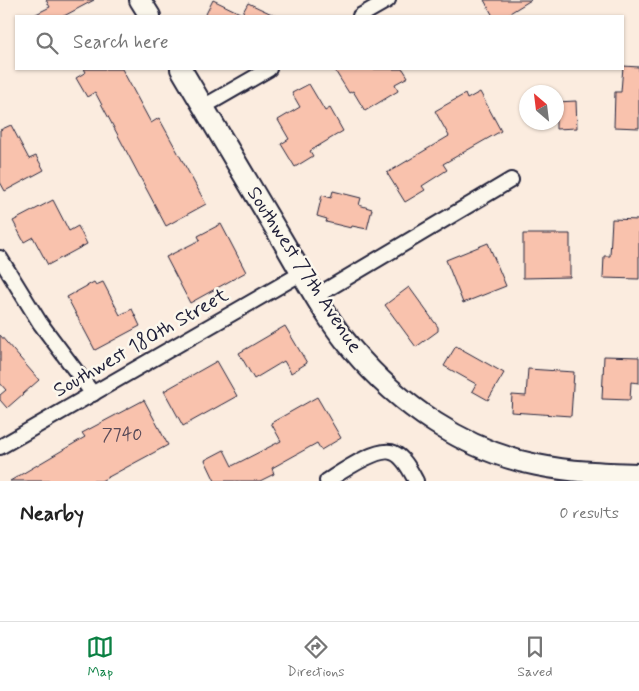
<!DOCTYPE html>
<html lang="en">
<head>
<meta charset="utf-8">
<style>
	:root { --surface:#fff; --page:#f2f2f2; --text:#222; --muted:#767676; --line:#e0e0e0; --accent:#0b8043 }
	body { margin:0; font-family:Mynerve,sans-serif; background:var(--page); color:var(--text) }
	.compass { position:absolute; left:519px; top:85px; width:45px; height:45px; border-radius:50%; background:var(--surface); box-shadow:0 1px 4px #0004; rotate:332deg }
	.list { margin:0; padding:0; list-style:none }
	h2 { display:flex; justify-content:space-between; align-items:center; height:65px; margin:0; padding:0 20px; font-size:21px }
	h2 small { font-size:16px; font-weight:400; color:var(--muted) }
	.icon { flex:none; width:28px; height:28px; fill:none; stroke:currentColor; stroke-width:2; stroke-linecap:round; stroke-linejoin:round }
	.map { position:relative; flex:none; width:639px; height:481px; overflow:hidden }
	.search { position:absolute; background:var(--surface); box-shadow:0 1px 4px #0004; left:15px; right:15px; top:15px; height:55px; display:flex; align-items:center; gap:12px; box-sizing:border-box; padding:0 18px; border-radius:0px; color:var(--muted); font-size:19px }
	.sheet { height:140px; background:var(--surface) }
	nav { display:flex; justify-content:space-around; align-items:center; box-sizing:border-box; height:70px; border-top:1px solid var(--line); background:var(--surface); font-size:14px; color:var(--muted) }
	nav a { display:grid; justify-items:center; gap:2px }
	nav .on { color:var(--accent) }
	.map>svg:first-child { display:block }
	.building { fill:#f9c2ad; stroke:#22223b }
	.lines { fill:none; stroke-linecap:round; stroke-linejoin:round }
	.street-casing { stroke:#22223b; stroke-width:18 }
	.secondary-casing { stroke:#22223b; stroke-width:24 }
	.street { stroke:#fbf7ec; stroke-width:14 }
	.secondary { stroke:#fbf7ec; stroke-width:20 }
	.labels { text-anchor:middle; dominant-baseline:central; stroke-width:5; stroke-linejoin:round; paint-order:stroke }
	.number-label { font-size:18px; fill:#584a58 }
	.street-label { font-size:20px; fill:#22223b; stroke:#fbf7ec }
</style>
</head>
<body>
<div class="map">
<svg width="639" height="481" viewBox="0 0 639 481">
	<rect width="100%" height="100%" fill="#fbecdf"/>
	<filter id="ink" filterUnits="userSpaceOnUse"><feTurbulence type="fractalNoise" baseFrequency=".02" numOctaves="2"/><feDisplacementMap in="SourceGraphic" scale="10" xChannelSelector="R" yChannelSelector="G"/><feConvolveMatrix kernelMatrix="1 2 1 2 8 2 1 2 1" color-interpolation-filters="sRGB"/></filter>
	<g filter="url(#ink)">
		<!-- building -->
		<g class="building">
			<path d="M46 0H94L64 16H32L50 7Z"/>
			<path d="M213 0 242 14 248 3 276 16H205Z"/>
			<path d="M484 0H531L505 16H493Z"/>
			<path d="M623 66 639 67V128L614 127 615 92H621Z"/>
			<path d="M84 69H122L151 123 159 118 206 204 166 226 95 92 87 97 76 78 86 72Z"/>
			<path d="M334 69H403L408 77 395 84 398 91 365 111 353 91 349 93Z"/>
			<path d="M309 84 325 111 330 108 343 131 310 151 313 156 295 167 281 144 289 139 278 120 300 107 292 93Z"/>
			<path d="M480 92 501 131 443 164 447 170 422 186 425 190 405 202 387 173 449 136 435 111 465 94 467 99Z"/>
			<path d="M576 101 577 128 556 129V102Z"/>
			<path d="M11 125 29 159 36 156 44 170 5 191 0 182V130Z"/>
			<path d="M333 191 361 198 359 205 372 209 367 229 352 226 351 228 326 222 327 219 317 216 322 195 331 198Z"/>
			<path d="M53 200 69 231 78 226 87 244 48 265 33 237 24 242 13 221Z"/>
			<path d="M612 219 639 220V279L603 278 604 256H610Z"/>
			<path d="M221 224 246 272 190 303 166 257 200 240 198 236Z"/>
			<path d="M523 234H570V277L523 278Z"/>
			<path d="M488 243 506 286 463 303 446 260Z"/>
			<path d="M94 282 96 285 103 282 120 315 132 309 140 326 95 350 67 297Z"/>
			<path d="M409 287 438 327V331L416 347 385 305Z"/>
			<path d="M285 326 307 363 291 373 284 361 254 379 239 353Z"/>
			<path d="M0 335 39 380 7 408 0 400V395L6 390 0 383Z"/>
			<path d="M456 346 504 373 488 400 472 391 476 384 444 366Z"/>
			<path d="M604 356 639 357V383L631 382 630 400 602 399Z"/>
			<path d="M217 361 237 396 183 426 164 391Z"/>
			<path d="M528 369 574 372 571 416 511 412 512 395 526 396Z"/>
			<path d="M317 397 341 438 321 450 317 443 272 468 274 474 260 481H215L205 460 224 450 232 466 281 441 271 423Z"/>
			<path d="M144 400 168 445 101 481H10L85 437 82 433Z"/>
		</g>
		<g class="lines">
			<defs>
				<g id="street">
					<path d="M360 16 388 0"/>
					<path d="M203 107 269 69"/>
					<path d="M0 258 40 323 93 394"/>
					<path d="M316 296 511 180"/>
					<path d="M0 447 302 273"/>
					<path d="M327 481C340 473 379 445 394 453 404 457 411 472 416 481"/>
				</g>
				<g id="secondary">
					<path d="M140 0 150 16"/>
					<path d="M181 69C214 125 247 181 281 238 303 275 324 316 352 349 399 405 465 451 537 465 571 472 605 473 639 474"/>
				</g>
			</defs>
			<!-- street casing -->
			<use href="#street" class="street-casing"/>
			<!-- secondary casing -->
			<use href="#secondary" class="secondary-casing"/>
			<!-- street -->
			<use href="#street" class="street"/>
			<!-- secondary -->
			<use href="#secondary" class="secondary"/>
		</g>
	</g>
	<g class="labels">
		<!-- number labels -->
		<g class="number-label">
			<text x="122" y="435">7740</text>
		</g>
		<!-- street labels -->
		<g class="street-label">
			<text transform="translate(304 270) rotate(57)">Southwest 77th Avenue</text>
			<text transform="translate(141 343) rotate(-30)">Southwest 180th Street</text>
		</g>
	</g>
</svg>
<svg class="compass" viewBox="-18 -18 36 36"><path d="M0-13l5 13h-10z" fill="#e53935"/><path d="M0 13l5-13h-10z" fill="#767676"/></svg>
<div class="search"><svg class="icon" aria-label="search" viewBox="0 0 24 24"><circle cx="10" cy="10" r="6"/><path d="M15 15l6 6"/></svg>Search here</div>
</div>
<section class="sheet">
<h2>Nearby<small>0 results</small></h2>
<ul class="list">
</ul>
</section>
<nav>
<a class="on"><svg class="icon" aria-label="map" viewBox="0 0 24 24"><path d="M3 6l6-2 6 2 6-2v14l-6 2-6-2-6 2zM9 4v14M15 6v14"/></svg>Map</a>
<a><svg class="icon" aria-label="directions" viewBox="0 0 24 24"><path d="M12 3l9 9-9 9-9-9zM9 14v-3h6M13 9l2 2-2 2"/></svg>Directions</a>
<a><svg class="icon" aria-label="saved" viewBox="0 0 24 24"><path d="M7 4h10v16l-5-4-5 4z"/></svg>Saved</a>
</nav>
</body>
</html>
